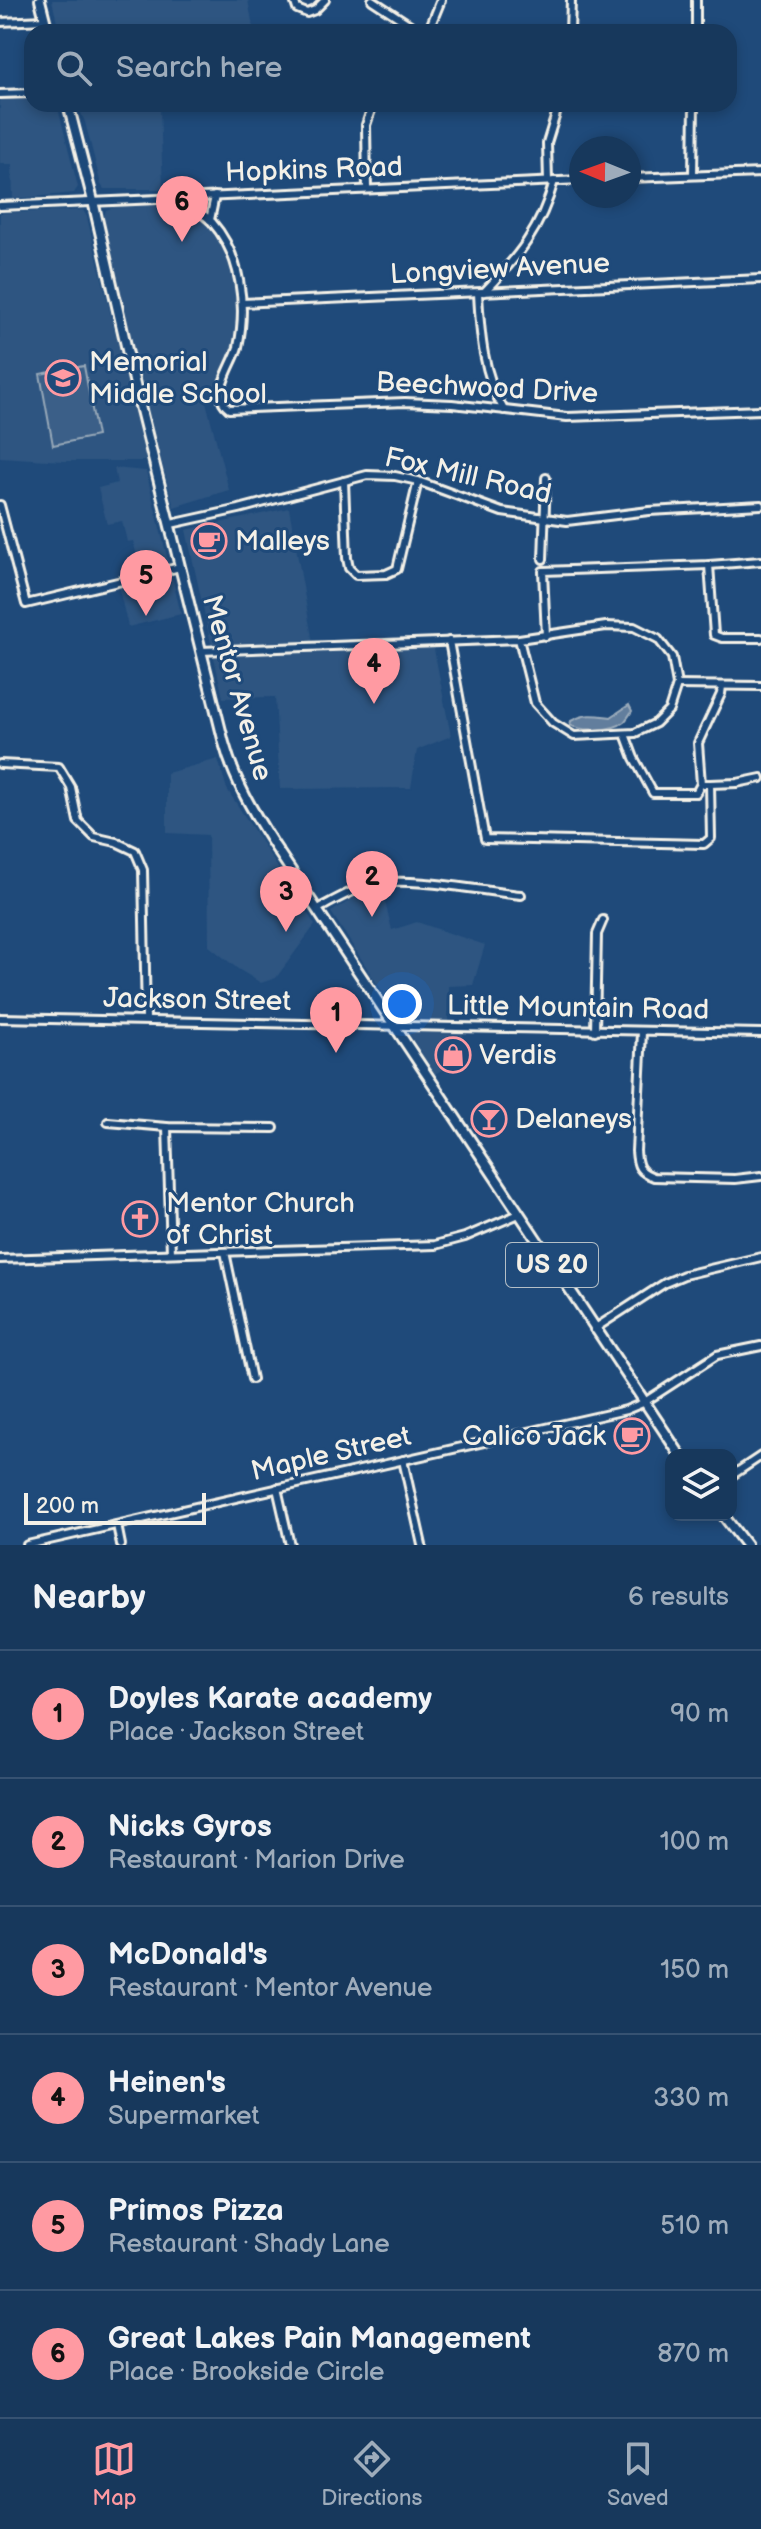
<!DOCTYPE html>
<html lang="en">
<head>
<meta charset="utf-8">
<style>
	:root { --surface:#17385c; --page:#244365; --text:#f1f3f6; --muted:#9eacbb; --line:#365272; --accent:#ff9aa2 }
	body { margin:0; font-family:"Balsamiq Sans",sans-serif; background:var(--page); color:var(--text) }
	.controls { position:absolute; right:24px; bottom:24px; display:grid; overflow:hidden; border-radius:16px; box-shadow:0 4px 12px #0003 }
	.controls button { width:72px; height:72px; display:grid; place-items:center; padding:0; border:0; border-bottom:2px solid var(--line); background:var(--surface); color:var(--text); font:40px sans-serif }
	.compass { position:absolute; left:569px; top:136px; width:72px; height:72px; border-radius:50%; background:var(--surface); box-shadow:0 4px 12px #0003; rotate:271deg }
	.scale { position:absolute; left:24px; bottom:20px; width:182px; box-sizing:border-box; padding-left:8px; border:4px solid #f4f1e8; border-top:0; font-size:22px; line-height:28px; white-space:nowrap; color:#f4f1e8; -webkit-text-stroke:6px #1f4a7a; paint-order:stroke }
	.you { position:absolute; left:402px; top:1004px; width:28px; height:28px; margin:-20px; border:6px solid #fff; border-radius:50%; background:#1a73e8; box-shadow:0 0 0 12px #1a73e833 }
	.badge { display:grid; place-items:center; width:52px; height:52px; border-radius:50%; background:var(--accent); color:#111; font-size:26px; font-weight:700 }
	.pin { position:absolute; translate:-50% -66px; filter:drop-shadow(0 2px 4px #0008) }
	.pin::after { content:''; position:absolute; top:42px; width:28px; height:24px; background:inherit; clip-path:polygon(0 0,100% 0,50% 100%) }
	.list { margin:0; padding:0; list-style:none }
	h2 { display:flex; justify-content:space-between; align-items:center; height:104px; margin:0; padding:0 32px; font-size:34px }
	h2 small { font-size:26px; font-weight:400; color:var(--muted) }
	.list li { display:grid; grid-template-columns:52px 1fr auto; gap:24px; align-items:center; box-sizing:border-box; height:128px; padding:0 32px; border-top:2px solid var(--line) }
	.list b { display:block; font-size:30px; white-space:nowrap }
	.list p { margin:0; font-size:26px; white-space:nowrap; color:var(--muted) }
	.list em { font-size:26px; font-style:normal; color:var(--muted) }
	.icon { flex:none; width:44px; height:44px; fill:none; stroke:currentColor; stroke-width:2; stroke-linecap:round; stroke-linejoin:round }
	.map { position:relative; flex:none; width:761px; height:1545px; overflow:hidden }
	.search { position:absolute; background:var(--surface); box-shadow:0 4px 12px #0003; left:24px; right:24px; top:24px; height:88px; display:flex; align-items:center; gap:20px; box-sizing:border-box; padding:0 28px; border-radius:24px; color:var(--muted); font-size:30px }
	.sheet { height:872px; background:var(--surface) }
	nav { display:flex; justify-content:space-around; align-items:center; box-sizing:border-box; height:112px; border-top:2px solid var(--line); background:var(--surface); font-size:22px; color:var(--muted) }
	nav a { display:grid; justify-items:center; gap:4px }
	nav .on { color:var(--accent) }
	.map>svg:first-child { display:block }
	.built { fill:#2d5581 }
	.green { fill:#3a5f88; stroke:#97a8b8; stroke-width:2 }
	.water { fill:#627e9d; stroke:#9cacbb; stroke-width:2 }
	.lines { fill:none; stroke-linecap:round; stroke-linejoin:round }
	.minor-casing { stroke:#f4f1e8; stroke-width:12 }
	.major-casing { stroke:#f4f1e8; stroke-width:14 }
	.minor { stroke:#1f4a7a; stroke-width:6 }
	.major { stroke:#1f4a7a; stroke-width:8 }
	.labels { text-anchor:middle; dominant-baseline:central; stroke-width:6; stroke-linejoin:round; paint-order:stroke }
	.shield { fill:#1f4a7a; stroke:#b4bfc7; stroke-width:2 }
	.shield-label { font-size:26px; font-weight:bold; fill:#f4f1e8 }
	.street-label { font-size:28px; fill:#f4f1e8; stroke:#1f4a7a }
	.poi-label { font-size:28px; fill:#f4f1e8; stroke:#1f4a7a; text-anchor:start }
</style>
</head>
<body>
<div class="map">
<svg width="761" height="1545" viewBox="0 0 761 1545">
	<rect width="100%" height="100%" fill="#1f4a7a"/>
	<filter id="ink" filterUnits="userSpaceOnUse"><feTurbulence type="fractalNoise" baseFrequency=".0125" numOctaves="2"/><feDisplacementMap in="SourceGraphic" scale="16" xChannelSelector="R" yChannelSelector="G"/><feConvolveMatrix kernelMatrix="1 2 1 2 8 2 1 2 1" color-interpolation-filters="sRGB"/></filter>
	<g filter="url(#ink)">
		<!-- built -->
		<g class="built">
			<path d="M52 0H248L254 32H59Z"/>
			<path d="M32 96V104H57L78 187 74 193 13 199 12 164H0V97Z"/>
			<path d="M77 104H184L160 107 163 189H104L101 185 85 122Z"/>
			<path d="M172 202 190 209 203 218 219 236 232 264 238 302 235 345 231 360 217 390 204 394 229 490 174 507 145 401 103 219 106 210 114 207Z"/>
			<path d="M83 210 87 217 146 458 144 461H63L0 457V213Z"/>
			<path d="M114 468 146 471 181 614 128 627 118 585 143 578 133 541 127 542 122 521 107 524 98 488 117 483Z"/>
			<path d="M289 508 313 643 432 639 451 736 417 750 411 788 280 789 275 697 223 698 186 530Z"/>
			<path d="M218 759 227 789 315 925 276 978 261 983 238 969 209 946 208 835 167 833V773Z"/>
			<path d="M382 890 392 930 417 922 485 945 473 985 448 986V1020L463 1034 462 1058 435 1074 331 912 361 894Z"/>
		</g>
		<!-- green -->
		<path class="green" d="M84 366 97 436 53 445 40 374Z"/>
		<!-- water -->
		<path class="water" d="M629 705 632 711C630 714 627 719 624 722 613 731 582 732 570 725L571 721C586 713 595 715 611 717Z"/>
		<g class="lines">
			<defs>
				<g id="minor">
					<path d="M294 0 297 9 307 13 315 10 325 0"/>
					<path d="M372 0 421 32"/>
					<path d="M0 22 45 20"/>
					<path d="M428 32 441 0"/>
					<path d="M570 32 571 0"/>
					<path d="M696 32V0"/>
					<path d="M0 94 32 93"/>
					<path d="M693 175 694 104"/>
					<path d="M629 178 761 173"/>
					<path d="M548 181 547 143 559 104"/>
					<path d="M367 189 366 125 373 104"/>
					<path d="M176 197C188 204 202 212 212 222 241 255 247 306 238 347 234 361 221 380 221 394 221 401 224 405 229 409L405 402 452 404 567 417 761 410"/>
					<path d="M0 206 581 180"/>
					<path d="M210 220 215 196"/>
					<path d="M484 292C518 257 541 229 554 181"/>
					<path d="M478 293C480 333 483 375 504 410"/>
					<path d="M242 303 761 279"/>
					<path d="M344 481 347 558 349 568 356 575 386 574 397 569 418 481"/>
					<path d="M0 505 26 604 180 567"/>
					<path d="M171 524 239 509 367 475 395 476 418 481 502 512 567 521 649 511 761 505"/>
					<path d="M543 559 546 478"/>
					<path d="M709 565 714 635 722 638H761"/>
					<path d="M546 636 543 571 709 565 761 561"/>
					<path d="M449 641 485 839 704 844 711 838 710 784H701L698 743 721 694 722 686"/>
					<path d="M201 651 519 639 606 626 634 627 658 639 672 657 677 685 669 710 656 723 635 733 574 736 553 723 535 703 519 639"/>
					<path d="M677 685 761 686"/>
					<path d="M625 734 634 758 653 793H696L701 784"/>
					<path d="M0 764 59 767 71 787 78 821 94 837 116 842 135 851 143 870 146 1020"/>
					<path d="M710 784 737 783 761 778"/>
					<path d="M318 909C335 900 351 890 370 885 404 875 482 891 521 895"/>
					<path d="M0 1018 761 1033"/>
					<path d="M595 1031 597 934 603 920"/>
					<path d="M642 1032 636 1151C637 1166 639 1172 654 1177L735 1179 761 1176"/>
					<path d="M108 1122 167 1127 274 1128"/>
					<path d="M167 1127 171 1253"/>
					<path d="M225 1252 252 1379"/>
					<path d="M0 1259 435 1245 465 1237 519 1214"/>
					<path d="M594 1329 665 1283 684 1275 761 1257"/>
					<path d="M403 1460 422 1545"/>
					<path d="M731 1476 761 1456"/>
					<path d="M277 1488 290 1545"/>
					<path d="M117 1525 121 1545"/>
					<path d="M27 1545 626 1410 643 1403 717 1355 761 1346"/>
				</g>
				<g id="major">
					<path d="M40 0 48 32"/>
					<path d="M68 104 93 201 138 398 224 743C234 780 253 812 274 845L680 1455"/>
					<path d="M723 1515 746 1545"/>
				</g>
			</defs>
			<!-- minor casing -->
			<use href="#minor" class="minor-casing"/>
			<!-- major casing -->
			<use href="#major" class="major-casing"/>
			<!-- minor -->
			<use href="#minor" class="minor"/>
			<!-- major -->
			<use href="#major" class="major"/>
		</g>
	</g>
	<!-- icons -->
	<defs>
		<symbol id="school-ring" viewBox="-11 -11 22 22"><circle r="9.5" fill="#1f4a7a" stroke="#ff9aa2" stroke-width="1.5"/><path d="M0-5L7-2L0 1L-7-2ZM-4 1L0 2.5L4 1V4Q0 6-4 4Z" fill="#ff9aa2"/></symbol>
		<symbol id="cafe-ring" viewBox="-11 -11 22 22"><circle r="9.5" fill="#1f4a7a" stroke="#ff9aa2" stroke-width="1.5"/><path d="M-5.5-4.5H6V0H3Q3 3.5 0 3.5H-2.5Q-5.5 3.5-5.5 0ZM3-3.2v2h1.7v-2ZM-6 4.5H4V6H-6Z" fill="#ff9aa2"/></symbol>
		<symbol id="shop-ring" viewBox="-11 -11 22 22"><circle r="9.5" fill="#1f4a7a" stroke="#ff9aa2" stroke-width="1.5"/><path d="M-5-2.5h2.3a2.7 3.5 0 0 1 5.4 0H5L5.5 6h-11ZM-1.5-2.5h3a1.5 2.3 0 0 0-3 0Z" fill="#ff9aa2"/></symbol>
		<symbol id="bar-ring" viewBox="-11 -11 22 22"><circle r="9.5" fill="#1f4a7a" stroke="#ff9aa2" stroke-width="1.5"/><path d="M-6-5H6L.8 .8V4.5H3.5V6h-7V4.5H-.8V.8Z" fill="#ff9aa2"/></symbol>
		<symbol id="church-ring" viewBox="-11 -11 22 22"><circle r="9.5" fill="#1f4a7a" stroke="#ff9aa2" stroke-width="1.5"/><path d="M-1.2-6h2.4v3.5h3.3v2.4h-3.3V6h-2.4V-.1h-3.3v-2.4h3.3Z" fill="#ff9aa2"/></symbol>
	</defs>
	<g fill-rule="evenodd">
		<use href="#school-ring" x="43" y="358" width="40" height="40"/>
		<use href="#cafe-ring" x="189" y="521" width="40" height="40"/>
		<use href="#shop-ring" x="433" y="1035" width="40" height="40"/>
		<use href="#bar-ring" x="469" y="1099" width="40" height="40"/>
		<use href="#church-ring" x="120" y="1199" width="40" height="40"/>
		<use href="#cafe-ring" x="612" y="1416" width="40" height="40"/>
	</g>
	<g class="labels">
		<!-- shield labels -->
		<rect class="shield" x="506" y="1243" width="92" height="44" rx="6"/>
		<g class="shield-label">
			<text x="552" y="1265">US 20</text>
		</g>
		<!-- street labels -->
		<g class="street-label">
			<text transform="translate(314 170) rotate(-2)">Hopkins Road</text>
			<text transform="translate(500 269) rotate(-3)">Longview Avenue</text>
			<text transform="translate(487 388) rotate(3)">Beechwood Drive</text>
			<text transform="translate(468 476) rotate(13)">Fox Mill Road</text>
			<text transform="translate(237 688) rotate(74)">Mentor Avenue</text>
			<text transform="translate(197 1000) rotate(1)">Jackson Street</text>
			<text transform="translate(578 1008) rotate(1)">Little Mountain Road</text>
			<text transform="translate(331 1454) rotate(-13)">Maple Street</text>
		</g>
		<!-- poi labels -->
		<g class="poi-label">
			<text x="89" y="362">Memorial<tspan x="89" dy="32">Middle School</tspan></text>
			<text x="235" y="541">Malleys</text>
			<text x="479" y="1055">Verdis</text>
			<text x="515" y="1119">Delaneys</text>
			<text x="166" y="1203">Mentor Church<tspan x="166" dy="32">of Christ</tspan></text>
			<text x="606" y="1436" text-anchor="end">Calico Jack</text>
		</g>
	</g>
</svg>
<div class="controls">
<button><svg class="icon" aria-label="layers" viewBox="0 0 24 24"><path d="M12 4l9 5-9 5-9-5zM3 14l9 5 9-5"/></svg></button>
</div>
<svg class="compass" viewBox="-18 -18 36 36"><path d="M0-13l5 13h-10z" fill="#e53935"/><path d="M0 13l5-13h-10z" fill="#9eacbb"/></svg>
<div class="scale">200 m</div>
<div class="you"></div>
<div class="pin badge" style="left:336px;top:1053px">1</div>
<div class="pin badge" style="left:372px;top:917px">2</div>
<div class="pin badge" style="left:286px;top:932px">3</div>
<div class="pin badge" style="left:374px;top:704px">4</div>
<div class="pin badge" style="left:146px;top:616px">5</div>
<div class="pin badge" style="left:182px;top:242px">6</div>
<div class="search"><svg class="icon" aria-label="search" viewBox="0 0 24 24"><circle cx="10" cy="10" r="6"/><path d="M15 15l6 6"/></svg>Search here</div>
</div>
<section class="sheet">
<h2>Nearby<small>6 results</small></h2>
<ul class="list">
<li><span class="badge">1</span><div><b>Doyles Karate academy</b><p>Place · Jackson Street</p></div><em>90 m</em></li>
<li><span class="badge">2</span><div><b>Nicks Gyros</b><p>Restaurant · Marion Drive</p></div><em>100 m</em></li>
<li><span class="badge">3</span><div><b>McDonald's</b><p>Restaurant · Mentor Avenue</p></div><em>150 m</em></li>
<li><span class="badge">4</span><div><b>Heinen's</b><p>Supermarket</p></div><em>330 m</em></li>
<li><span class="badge">5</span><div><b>Primos Pizza</b><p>Restaurant · Shady Lane</p></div><em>510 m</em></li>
<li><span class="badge">6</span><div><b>Great Lakes Pain Management</b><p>Place · Brookside Circle</p></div><em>870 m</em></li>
</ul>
</section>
<nav>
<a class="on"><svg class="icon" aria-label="map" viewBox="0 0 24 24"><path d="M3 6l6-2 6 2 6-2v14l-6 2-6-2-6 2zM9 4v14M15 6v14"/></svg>Map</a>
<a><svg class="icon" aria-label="directions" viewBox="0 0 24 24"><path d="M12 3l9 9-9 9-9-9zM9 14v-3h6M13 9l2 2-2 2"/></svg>Directions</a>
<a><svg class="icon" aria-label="saved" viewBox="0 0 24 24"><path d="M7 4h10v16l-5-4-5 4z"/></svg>Saved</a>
</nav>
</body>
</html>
